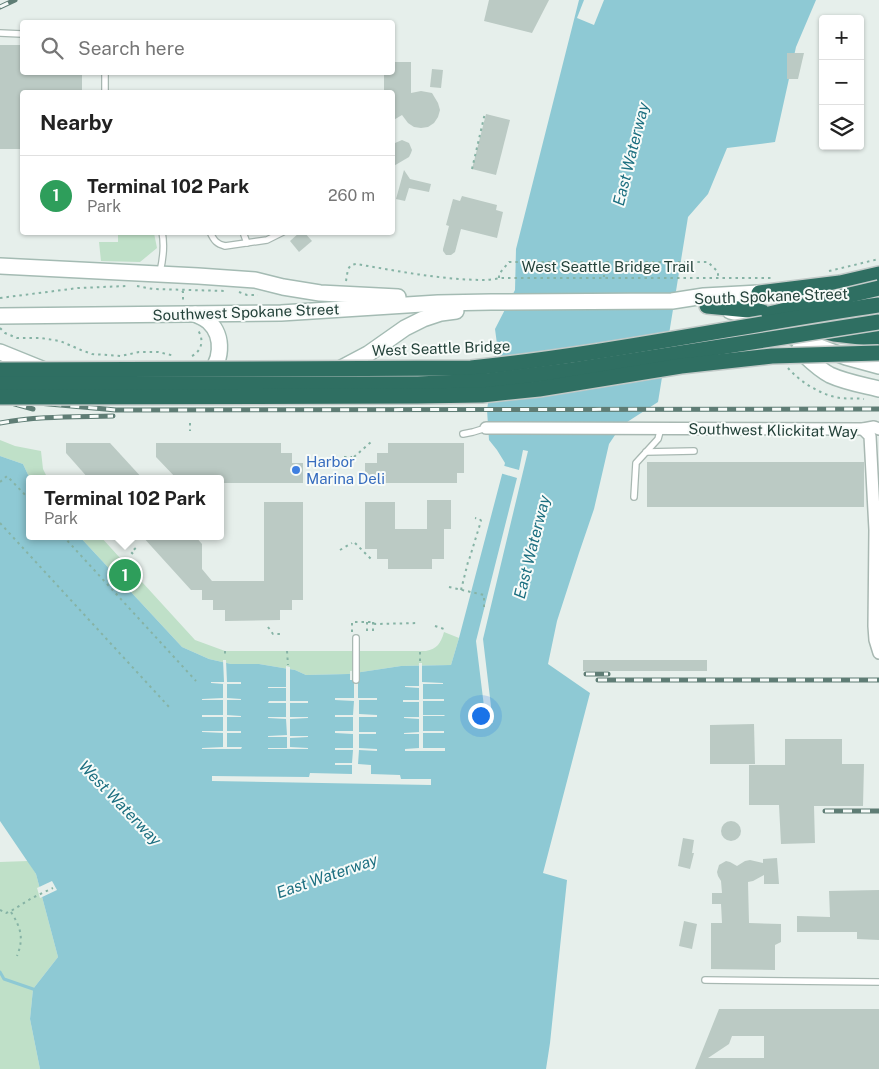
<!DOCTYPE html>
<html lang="en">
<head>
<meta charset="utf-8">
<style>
	:root { --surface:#fff; --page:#f2f2f2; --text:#222; --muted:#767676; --line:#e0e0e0; --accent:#804e3d }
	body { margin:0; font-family:"Public Sans",sans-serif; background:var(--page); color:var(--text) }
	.controls { position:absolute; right:15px; top:15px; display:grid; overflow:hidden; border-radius:5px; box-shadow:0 1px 4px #0004 }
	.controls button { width:45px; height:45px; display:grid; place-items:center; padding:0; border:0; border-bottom:1px solid var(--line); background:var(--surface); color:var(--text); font:25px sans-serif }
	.you { position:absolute; left:480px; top:715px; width:18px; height:18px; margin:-12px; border:4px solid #fff; border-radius:50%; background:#1a73e8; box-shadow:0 0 0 8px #1a73e833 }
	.badge { display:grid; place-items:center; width:32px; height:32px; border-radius:50%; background:var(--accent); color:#fff; font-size:16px; font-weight:700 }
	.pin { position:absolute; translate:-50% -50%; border:2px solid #fff; box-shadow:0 1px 5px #0006 }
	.popup { position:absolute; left:26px; top:475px; width:198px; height:65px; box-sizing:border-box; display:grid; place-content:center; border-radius:5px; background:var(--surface); filter:drop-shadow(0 1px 4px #0005); font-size:16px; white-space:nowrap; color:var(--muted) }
	.popup b { font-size:19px; color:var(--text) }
	.popup::after { content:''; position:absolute; left:50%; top:100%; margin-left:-10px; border:10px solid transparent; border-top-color:var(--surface) }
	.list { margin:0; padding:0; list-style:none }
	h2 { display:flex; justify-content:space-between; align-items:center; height:65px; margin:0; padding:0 20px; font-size:21px }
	h2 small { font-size:16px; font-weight:400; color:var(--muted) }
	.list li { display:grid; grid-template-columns:32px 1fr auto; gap:15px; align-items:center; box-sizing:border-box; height:80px; padding:0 20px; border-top:1px solid var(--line) }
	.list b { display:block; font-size:19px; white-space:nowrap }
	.list p { margin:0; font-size:16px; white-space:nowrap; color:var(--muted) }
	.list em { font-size:16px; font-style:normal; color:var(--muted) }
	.icon { flex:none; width:28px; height:28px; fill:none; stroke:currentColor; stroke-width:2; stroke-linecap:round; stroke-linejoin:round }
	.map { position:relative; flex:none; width:879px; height:1069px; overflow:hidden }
	.search { position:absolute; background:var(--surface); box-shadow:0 1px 4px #0004; left:20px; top:20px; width:375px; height:55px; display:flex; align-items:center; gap:12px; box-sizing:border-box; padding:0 18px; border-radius:5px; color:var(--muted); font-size:19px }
	.panel { position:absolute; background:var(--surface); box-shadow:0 1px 4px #0004; left:20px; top:90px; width:375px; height:145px; border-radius:5px }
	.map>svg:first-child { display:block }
	.green { fill:#bfe0c8 }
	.water { fill:#8ec9d4 }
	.pier { fill:#e6efeb }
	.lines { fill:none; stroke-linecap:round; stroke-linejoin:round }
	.stream { stroke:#8ec9d4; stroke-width:3 }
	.building { fill:#bbcac4; fill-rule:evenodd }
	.lane-casing { stroke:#a8b8b2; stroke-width:8 }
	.street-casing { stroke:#a8b8b2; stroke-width:14 }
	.secondary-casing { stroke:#a4bbb3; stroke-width:18 }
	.highway-casing { stroke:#c2cac8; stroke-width:18 }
	.path { stroke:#86b3a5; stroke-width:2; stroke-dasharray:2.5 4; stroke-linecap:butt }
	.lane { stroke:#fff; stroke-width:5.5 }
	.street { stroke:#fff; stroke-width:11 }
	.secondary { stroke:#fff; stroke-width:15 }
	.highway { stroke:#2f6f62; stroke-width:15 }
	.rail-casing { stroke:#5f7d75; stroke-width:5 }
	.rail { stroke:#f7fbf9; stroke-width:3; stroke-dasharray:9; stroke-linecap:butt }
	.highway-bridge-casing { stroke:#c2cac8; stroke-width:18; stroke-linecap:butt }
	.highway-bridge { stroke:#2f6f62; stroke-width:15 }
	.shop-dot { fill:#3f7fe0; stroke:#f7fbf9; stroke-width:2 }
	.labels { text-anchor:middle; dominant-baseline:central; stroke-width:4; stroke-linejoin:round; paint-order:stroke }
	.street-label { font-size:15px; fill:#24423a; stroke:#f7fbf9 }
	.shop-label { font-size:15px; fill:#366cbe; stroke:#f7fbf9; text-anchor:start }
	.water-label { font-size:16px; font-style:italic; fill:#1c6f80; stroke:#f7fbf9 }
</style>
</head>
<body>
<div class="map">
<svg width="879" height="1069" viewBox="0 0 879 1069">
	<rect width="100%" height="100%" fill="#e6efeb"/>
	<!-- green -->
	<g class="green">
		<path d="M118 233H154L157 248 140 262 101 261 99 242H118Z"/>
		<path d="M0 440 15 446 41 451 43 469 48 479H30L23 464 0 456Z"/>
		<path d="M79 536H100L195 640 225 651H426C437 649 441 643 444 632L459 638 451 665 401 666 348 674 306 675 295 670 259 664H231L209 659 182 647Z"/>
		<path d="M28 861 36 874 58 957 33 989 30 1019 40 1069H0V862Z"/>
	</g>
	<!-- water -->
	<path class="water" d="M579 0H816L796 47 775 142 727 148 708 194 688 217 658 402 621 426 609 444 594 509 579 553 557 621 548 664 590 693 543 873 567 880 550 1043 546 1069H40L30 1019 33 989 58 957 36 874 0 821V456L23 464 30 479V536H79L182 647 209 659 231 664H259L295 670 306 675 348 674 401 666 451 665 459 638 505 463 497 450 489 440 487 410 497 344 495 329 515 290 516 249Z"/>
	<!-- pier -->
	<g class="pier">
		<path d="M584 0H604L594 25 577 18Z"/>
		<path d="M523 450 528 451 483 639 493 723H486L476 641 517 478 500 473 501 465 519 470Z"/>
		<path d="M223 660H226L227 682H241V684H227V698L241 699V700H227V715L241 716V717H227V731H241V733H227V747H242L241 749H202V748L223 747V733L202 732V731H223V717H202V715H223V700H202V699L223 698V684L211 683V682H224Z"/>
		<path d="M419 663H422V682L443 683V684H423V699H444V701H423V715H444L445 716H423V731H444V733H423V748H445V751H405V749L419 748V734H404V733L419 732V719L404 718V717H419V702H403V700H419V688L405 687V686H419Z"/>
		<path d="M286 666 290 667V701H308V703H290V717H308V718L290 719V736H308V737L290 738V747L308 748V749H268V748H287V737H268V736L287 735 286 719 268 718V717H286V703H268L269 701H286V688H268V687H286Z"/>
		<path d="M360 670V680H358V698H377V700H359V714L377 715V717H359V732H376V734H359V748L377 749V751L359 750 358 764 371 765V774L400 775 401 779H431V785L212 781V776L309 777 310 773 352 774V765H335V763H352L353 750H335V748H353V734L335 733V731H353V717H335V715H353L354 701 335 700V698H354V680H350V671Z"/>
		<path d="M52 881 57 890 40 898 37 888Z"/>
	</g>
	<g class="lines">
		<!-- stream -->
		<path class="stream" d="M0 972 4 979 33 989"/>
	</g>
	<!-- building -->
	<g class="building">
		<path d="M489 0H549L532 33 484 21Z"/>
		<path d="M0 45H22V72H82V92H22V149H0Z"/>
		<path d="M787 53H804L798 79H787Z"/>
		<path d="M392 62H411V93L421 91 432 93 438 103 440 110 438 117 434 123 428 127 421 128 414 127 408 123 402 115 392 121V92H384V72H392Z"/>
		<path d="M432 69 443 70 441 88 430 87Z"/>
		<path d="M486 114 510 120 496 175 472 169Z"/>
		<path d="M402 140 409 143 412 150 411 153 409 157 392 167 393 146 395 143Z"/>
		<path d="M404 170 410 179 431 184 429 192 409 188 405 201 396 199Z"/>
		<path d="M462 196 497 205 496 210 503 212 497 238 461 229 455 252 451 255H446L443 251V249L449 226 446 225 453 199 460 201Z"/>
		<path d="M300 232H304L312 241 299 252 290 241Z"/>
		<path d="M66 443H110L143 479H89L66 453Z"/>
		<path d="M156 443H281V453H292V463H303V483H220V479H177L156 457Z"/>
		<path d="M388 443H464V473H457V483H365V463H377V453H388Z"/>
		<rect x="647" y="462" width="217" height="45"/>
		<path d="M427 500H451V529H444V559H432V569H388V559H377V549H365V502H395V529H427Z"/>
		<path d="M264 502H303V600H292V610H280V620L225 621V610H213V600H202V590H191L142 536H195L202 544V569L212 581H264Z"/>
		<rect x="583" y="660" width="124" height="11"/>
		<path d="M754 724 755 764H710V725Z"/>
		<path d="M785 739H842V764H864L863 806H814L815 843 781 844 779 805H749V765H785Z"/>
		<circle cx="731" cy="831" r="10"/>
		<path d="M683 838 694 840 692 853H694L690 869 678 866Z"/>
		<path d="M777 858 779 884H764V875L753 881 748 882 749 923 781 924V942L775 945V970L711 969V923H722L721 904H712V893H722L721 881 718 876 717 872 719 865 726 861 730 862 737 866 745 861 750 860 763 863V859Z"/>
		<path d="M879 890V940L857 939V932H797V916L830 917 829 891Z"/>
		<path d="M684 921 697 924 692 949 679 946Z"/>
		<path d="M719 1009H879V1069H695ZM732 1036H764V1058H708L729 1044Z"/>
	</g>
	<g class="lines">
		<defs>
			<g id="lane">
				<path d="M0 33 22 34"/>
				<path d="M105 92V72"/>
				<path d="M210 232C214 241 217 244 225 246L267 240 283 232"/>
				<path d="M243 232 247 243"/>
				<path d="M160 272C163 259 165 246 162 232"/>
				<path d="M463 434 473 432 486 428"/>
				<path d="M646 452 694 451"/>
				<path d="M634 497 636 463 658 439 661 428"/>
				<path d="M356 638V680"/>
				<path d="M705 980 879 982"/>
			</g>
			<g id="street">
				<path d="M486 428 863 429 874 427 879 429"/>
				<path d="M863 429 870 436 875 530 874 626 875 640 879 653"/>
			</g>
			<g id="secondary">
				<path d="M0 266 198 276 255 280 283 287 320 293 398 297"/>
				<path d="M730 311 742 314 777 331 846 357 879 366"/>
				<path d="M195 314C199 316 205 318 209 322 224 336 223 364 205 376"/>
				<path d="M0 316 281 313 438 303 491 302 672 301 704 296 759 293 838 294"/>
				<path d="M799 350C809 359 818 369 830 375 845 382 863 385 879 389"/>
				<path d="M0 352 42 369"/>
				<path d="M301 380 317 378 334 372 368 354 405 328 423 319 441 313 456 311"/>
			</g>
			<g id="highway">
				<path d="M759 293 840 283 879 274"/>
				<path d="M707 306 759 311 796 324 834 334 869 338H879"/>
			</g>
		</defs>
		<!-- lane casing -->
		<use href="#lane" class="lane-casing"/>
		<!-- street casing -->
		<use href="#street" class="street-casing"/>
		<!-- secondary casing -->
		<use href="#secondary" class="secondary-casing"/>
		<!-- highway casing -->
		<use href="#highway" class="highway-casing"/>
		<!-- path -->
		<g class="path">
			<path d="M472 169 485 113"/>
			<path d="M604 262V277"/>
			<path d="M829 271 879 259"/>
			<path d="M499 278V274L509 262H708L718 272V278"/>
			<path d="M346 281 348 269 351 265 356 264C398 271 442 280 485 280 491 280 498 278 504 278H772"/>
			<path d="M137 286 153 289 226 291"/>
			<path d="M182 291 183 292V301"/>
			<path d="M239 292 247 295H258"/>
			<path d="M0 298 78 288 127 286"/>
			<path d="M0 328 5 333 17 338H41L60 341 81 350 92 354 121 356 139 352H158L175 356"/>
			<path d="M192 356C203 350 204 338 197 329"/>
			<path d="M788 368C800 382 821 395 840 398 848 399 856 398 864 399"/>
			<path d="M190 423V431"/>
			<path d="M344 457H352"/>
			<path d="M354 457 371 442"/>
			<path d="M0 482 7 476 30 500"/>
			<path d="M0 523 170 708"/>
			<path d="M63 536 196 681"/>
			<path d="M355 543 373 561"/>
			<path d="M340 550 352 543"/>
			<path d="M133 554 131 552 137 547"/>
			<path d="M449 587 484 595V608"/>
			<path d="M461 590 468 562 469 560 481 521 480 519 475 518"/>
			<path d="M367 622V631"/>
			<path d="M373 622V631"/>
			<path d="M435 626 444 629"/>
			<path d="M268 627 273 634H283"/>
			<path d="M352 632V622H373L375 624 419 623"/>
			<path d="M225 651V657"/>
			<path d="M287 651 288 665"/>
			<path d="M420 661V651"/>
			<path d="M0 910 6 913 11 911 32 898 53 888"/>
			<path d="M11 912C21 928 24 938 17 956"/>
		</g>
		<!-- lane -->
		<use href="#lane" class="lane"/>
		<!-- street -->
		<use href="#street" class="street"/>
		<!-- secondary -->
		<use href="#secondary" class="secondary"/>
		<!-- highway -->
		<use href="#highway" class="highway"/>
		<defs>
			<g id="rail">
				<path d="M0 7 15 0"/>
				<path d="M0 392 38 403 116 410 879 409"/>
				<path d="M0 400 33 409"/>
				<path d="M0 423C38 416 75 417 113 416"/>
				<path d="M586 674H608"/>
				<path d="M598 680H879"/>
				<path d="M825 811H879"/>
			</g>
		</defs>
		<!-- rail casing -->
		<use href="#rail" class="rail-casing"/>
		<!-- rail -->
		<use href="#rail" class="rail"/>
		<defs>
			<g id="highway-bridge">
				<path d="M769 314 879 288"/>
				<path d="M0 370 471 368C608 354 743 325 879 305"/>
				<path d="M0 384H418L487 381 573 370 879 322"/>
				<path d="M0 397 417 396 482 395 539 389 681 366 772 356 879 353"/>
			</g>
		</defs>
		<!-- highway-bridge casing -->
		<use href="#highway-bridge" class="highway-bridge-casing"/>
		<!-- highway-bridge -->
		<use href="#highway-bridge" class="highway-bridge"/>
	</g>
	<!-- markers -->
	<circle class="shop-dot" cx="296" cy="470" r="5"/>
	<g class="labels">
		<!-- street labels -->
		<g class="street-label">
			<text x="608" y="266">West Seattle Bridge Trail</text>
			<text transform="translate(771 296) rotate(-2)">South Spokane Street</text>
			<text transform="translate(246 312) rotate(-2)">Southwest Spokane Street</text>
			<text transform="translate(441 348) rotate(-2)">West Seattle Bridge</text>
			<text transform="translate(773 430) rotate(1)">Southwest Klickitat Way</text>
		</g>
		<!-- shop labels -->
		<g class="shop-label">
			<text x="306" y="461">Harbor<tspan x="306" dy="17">Marina Deli</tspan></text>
		</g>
		<!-- water labels -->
		<g class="water-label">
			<text transform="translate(631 154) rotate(-76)">East Waterway</text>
			<text transform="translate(532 547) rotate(-76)">East Waterway</text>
			<text transform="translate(120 803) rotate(46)">West Waterway</text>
			<text transform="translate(327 876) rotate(-19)">East Waterway</text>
		</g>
	</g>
</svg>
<div class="controls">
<button>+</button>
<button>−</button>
<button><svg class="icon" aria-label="layers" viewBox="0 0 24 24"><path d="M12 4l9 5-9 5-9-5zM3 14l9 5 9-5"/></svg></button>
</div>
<div class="you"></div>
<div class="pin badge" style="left:125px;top:575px;background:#2e9e5b">1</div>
<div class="popup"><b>Terminal 102 Park</b>Park</div>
<div class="search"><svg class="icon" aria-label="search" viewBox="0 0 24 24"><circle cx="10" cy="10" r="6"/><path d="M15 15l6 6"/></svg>Search here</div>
<section class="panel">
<h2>Nearby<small></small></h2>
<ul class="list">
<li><span class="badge" style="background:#2e9e5b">1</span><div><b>Terminal 102 Park</b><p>Park</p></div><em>260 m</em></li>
</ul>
</section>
</div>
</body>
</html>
